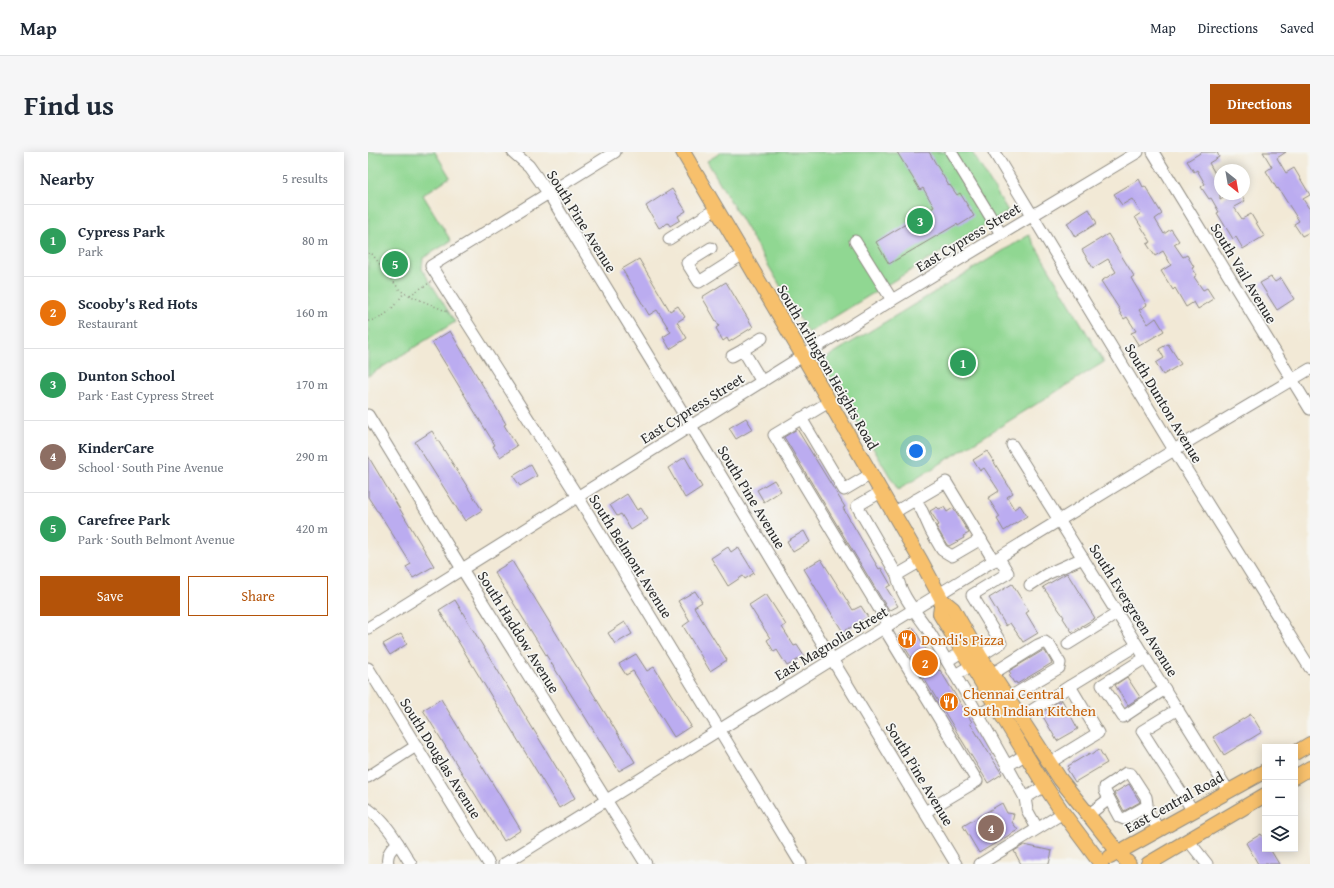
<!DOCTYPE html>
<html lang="en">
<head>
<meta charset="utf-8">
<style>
	:root { --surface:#fff; --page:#f6f6f7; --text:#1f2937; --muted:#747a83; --line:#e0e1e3; --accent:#b45309 }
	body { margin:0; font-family:"Gentium Book Plus",serif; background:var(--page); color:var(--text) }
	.controls { position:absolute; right:12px; bottom:12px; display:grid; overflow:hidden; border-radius:0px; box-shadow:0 2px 10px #0003 }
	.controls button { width:36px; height:36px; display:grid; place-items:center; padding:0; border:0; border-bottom:1px solid var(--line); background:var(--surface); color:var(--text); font:20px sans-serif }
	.compass { position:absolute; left:846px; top:12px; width:36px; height:36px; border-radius:50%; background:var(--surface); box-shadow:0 2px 10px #0003; rotate:149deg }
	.you { position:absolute; left:548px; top:299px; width:14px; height:14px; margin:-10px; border:3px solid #fff; border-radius:50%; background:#1a73e8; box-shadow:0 0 0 6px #1a73e833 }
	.badge { display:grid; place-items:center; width:26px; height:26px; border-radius:50%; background:var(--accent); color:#fff; font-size:13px; font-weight:700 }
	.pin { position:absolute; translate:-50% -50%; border:2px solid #fff; box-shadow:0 1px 4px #0006 }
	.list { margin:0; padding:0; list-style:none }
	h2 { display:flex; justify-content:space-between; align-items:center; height:52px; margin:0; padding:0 16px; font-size:17px }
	h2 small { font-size:13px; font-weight:400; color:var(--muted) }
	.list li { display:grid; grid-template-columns:26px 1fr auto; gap:12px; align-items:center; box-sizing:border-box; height:72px; padding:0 16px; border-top:1px solid var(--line) }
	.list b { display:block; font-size:15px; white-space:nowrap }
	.list p { margin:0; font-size:13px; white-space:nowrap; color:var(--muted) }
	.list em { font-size:13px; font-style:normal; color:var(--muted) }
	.actions { display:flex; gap:8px; padding:12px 16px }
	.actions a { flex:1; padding:9px 0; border:1px solid var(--accent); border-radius:0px; text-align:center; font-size:14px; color:var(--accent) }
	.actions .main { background:var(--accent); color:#fff }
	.icon { flex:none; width:22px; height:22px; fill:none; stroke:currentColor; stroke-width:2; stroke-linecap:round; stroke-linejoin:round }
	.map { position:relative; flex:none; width:942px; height:712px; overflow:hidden; border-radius:0px }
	header { display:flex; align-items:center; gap:24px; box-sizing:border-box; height:56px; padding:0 20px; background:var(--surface); border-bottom:1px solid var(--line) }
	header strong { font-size:19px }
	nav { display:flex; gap:22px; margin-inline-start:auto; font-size:14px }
	.intro { display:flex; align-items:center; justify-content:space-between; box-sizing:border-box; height:96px; padding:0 24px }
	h1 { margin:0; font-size:28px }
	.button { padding:10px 18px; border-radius:0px; background:var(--accent); color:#fff; font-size:14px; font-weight:700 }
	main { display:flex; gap:24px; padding:0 24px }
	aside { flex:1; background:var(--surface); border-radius:0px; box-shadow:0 2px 10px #0003 }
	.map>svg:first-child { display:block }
	.green { fill:#90d792; stroke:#5e815e }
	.building { fill:#bbacf0 }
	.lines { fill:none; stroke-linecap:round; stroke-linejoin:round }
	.minor-casing { stroke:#8e8a80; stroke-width:13 }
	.major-casing { stroke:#8e8a80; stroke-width:16 }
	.path { stroke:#8e8a80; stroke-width:1.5; stroke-dasharray:1 3; stroke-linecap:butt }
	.minor { stroke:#fff; stroke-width:11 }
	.major { stroke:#f7c06c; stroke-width:14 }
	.labels { text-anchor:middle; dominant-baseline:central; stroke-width:3.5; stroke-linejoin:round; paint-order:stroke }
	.street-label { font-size:15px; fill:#2b2b2b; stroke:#f6f6f2 }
	.food-label { font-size:15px; fill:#c56008; stroke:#f6f6f2; text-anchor:start }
</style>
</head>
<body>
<header>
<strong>Map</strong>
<nav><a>Map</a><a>Directions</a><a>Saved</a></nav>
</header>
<div class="intro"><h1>Find us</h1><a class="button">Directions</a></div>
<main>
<aside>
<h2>Nearby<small>5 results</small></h2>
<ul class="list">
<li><span class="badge" style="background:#2e9e5b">1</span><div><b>Cypress Park</b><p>Park</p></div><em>80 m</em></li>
<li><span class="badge" style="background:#e8710a">2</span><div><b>Scooby's Red Hots</b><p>Restaurant</p></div><em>160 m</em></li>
<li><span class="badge" style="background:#2e9e5b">3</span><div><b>Dunton School</b><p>Park · East Cypress Street</p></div><em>170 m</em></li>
<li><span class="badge" style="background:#8d6e63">4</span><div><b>KinderCare</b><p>School · South Pine Avenue</p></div><em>290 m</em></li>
<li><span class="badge" style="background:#2e9e5b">5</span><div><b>Carefree Park</b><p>Park · South Belmont Avenue</p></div><em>420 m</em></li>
</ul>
<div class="actions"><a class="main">Save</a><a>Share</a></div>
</aside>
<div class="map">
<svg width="942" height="712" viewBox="0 0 942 712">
	<rect width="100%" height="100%" fill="#f6f6f2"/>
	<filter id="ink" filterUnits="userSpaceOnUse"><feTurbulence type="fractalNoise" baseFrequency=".025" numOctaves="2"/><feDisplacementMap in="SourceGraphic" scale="8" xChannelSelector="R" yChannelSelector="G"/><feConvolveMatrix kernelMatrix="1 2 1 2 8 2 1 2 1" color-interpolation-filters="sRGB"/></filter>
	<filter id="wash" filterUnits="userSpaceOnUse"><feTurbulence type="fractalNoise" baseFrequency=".012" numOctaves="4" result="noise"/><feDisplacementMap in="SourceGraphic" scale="16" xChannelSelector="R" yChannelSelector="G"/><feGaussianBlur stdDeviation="0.9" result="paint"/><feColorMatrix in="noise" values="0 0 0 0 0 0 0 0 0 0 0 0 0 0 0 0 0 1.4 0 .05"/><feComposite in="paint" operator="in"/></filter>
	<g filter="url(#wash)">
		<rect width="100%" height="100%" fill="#f2e9d6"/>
		<!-- green -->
		<g class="green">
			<path d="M0 0H67L82 25 55 43 83 89 55 106 54 117 87 170 0 224Z"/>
			<path d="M354 0H604L640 59 440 181 339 9Z"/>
			<path d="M661 83 736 210 530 338 455 212 456 207Z"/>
		</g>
		<g id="blocks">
			<!-- building -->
			<g class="building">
				<path d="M529 0H561L581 34 582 33 589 43 592 41 606 64 590 74 589 72 521 112 508 90 566 55 555 36 552 38Z"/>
				<path d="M834 0H849L851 5 841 11 849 25 852 24V48L862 42H873L877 49 866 55 874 67 883 62 896 84 875 97 868 85 865 87 849 61 851 60 843 46 841 47 833 35 837 32 829 18 826 20 819 9Z"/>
				<path d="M895 0H918L909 6 918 21 926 16 942 43 935 47 942 58V80L934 84 926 72 931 69 910 36 909 37 898 19 904 15Z"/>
				<path d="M771 27 775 35 777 34 794 62 787 67 796 82 803 77 811 89 806 92 815 105 819 103 826 115 824 116 829 123 826 125 835 138 839 136 846 147 830 157 826 150 818 155 807 136 805 138 793 119 803 113 795 99 787 104 779 92 783 90 767 65 773 61 764 47 754 53 746 42Z"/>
				<path d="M304 37 318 59 310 64 312 68 302 74 300 71 291 76 278 54Z"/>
				<path d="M721 57 729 71 707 85 699 71Z"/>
				<path d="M740 82 766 124 763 126 779 153 771 158 780 172 788 166 796 179 771 194 763 181 768 179 759 165 756 167 751 159 752 158 733 129 748 120 740 107 725 116 714 98Z"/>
				<path d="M271 107 302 159 310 154 317 165 309 170 319 186 302 197 295 185 303 180 289 158 281 163 254 117Z"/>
				<path d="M903 125 907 130 913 126 926 147 909 158 892 131Z"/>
				<path d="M358 130 385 175 361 190 359 186 355 189 348 176 351 174 334 145Z"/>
				<path d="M82 179 138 272 136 273 149 294 132 305 125 294 127 293 64 190Z"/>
				<path d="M800 192 813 212 795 223 788 211 796 206 791 197Z"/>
				<path d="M378 266 385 277 368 287 361 276Z"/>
				<path d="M429 277 477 355 475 356 511 417 513 416 523 433 519 435V437L530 454 521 459 416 285Z"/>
				<path d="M64 279 114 358 97 369 47 290Z"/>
				<path d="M619 299 645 341 639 345 646 357 652 353 659 364 636 379 629 367 632 365 620 346 631 339 616 316 612 319 605 308Z"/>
				<path d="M0 304 66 414 45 426 38 415 43 412 10 359H9L0 345Z"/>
				<path d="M317 305 334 335 317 346 300 316Z"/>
				<path d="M163 313 169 324 152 334 145 324Z"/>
				<path d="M406 328 413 339 396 350 389 338Z"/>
				<path d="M259 342 269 358 273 356 280 367 263 378 253 362 249 364 242 353Z"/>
				<path d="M569 355 571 357 576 355 579 360 585 356 601 381 595 384 596 386 581 394 579 393 569 376 568 374 571 373 562 359Z"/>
				<path d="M436 379 442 390 425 400 419 389Z"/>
				<path d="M360 395 363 400 370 395 386 421 377 427 375 424 360 434 343 406Z"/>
				<path d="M453 407 485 458 493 454 500 465 475 480 436 417Z"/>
				<path d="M144 409 267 610 251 619 126 420Z"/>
				<path d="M699 421 727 466 704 480 695 466 696 465 675 435Z"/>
				<path d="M644 432 661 459 658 461 670 481 655 490 642 471 638 474 621 446Z"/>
				<path d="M327 439 334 450 326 455 359 508 342 519 315 474 322 469 310 449Z"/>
				<path d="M398 442 418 473 414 475 426 494 429 493 436 504 419 514 409 498 406 500 399 488 402 486 381 453Z"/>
				<path d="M87 448 207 646 191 656 71 458Z"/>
				<path d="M257 470 264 482 247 492 240 481Z"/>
				<path d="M545 475 571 519 572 518 604 570 602 571 634 622 620 631 530 484Z"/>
				<path d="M33 482 39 492 22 503 15 492Z"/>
				<path d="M674 499H677L684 511 649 532 648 530 646 531 641 523 643 522 641 519Z"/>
				<path d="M268 502 279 519 286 515 323 574 306 585 265 519 258 523 251 512Z"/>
				<path d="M759 525 772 545 760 553 747 533Z"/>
				<path d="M73 547 153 678 136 689 55 558Z"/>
				<path d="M694 548 710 577 689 589 673 561Z"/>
				<path d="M883 562 894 580 856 603 845 585Z"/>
				<path d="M731 597 739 611 707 630 699 617 701 616 700 614 722 601 723 603Z"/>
				<path d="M761 632 772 650 756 659 746 641Z"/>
				<path d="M634 651 639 661 646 662 644 670 650 678 611 701 595 674Z"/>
				<path d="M893 682 897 688V697H902L911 712H890L878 691Z"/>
				<path d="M656 693 684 699 681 712H653L646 699Z"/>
			</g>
		</g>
	</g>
	<g filter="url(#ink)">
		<use href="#blocks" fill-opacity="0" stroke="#8e8a80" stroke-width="1"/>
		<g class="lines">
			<defs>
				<g id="minor">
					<path d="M145 0 161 14 181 42 323 274 588 712"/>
					<path d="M247 0 63 114 210 345 433 712"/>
					<path d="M583 0 633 82"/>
					<path d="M626 0 806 298 942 516"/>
					<path d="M785 0 942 257"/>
					<path d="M301 87 348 57"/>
					<path d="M487 89 524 148"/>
					<path d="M343 96 319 111 331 130 375 102"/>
					<path d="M394 186 375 198 394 230"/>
					<path d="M364 204 375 198"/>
					<path d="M461 250 406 283 521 473"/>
					<path d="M0 263 94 417 278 712"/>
					<path d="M433 266 476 338 503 322"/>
					<path d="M644 293 861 640"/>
					<path d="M513 340 489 354 529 423 553 409"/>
					<path d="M547 348 554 359 563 379 574 398 584 404 613 387"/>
					<path d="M525 361 578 330 626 409"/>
					<path d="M529 423C533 446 552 464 564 484 596 537 627 591 657 646L677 634"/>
					<path d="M662 433 679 422 715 406"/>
					<path d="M0 476 524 148 770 0"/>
					<path d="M516 476 609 629 557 660"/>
					<path d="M700 492 750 461"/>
					<path d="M612 504 633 491 604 443 640 421 631 406"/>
					<path d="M777 506 734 533 755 565 797 537"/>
					<path d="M579 509 595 499"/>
					<path d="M0 516 121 712"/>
					<path d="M624 522 670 493 677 490 682 494 692 511 691 516 640 546"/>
					<path d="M587 523 604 513"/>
					<path d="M702 534 769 493"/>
					<path d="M810 557 774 579 825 659"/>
					<path d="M610 563 628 553"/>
					<path d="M652 566 702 534 730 581 681 611"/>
					<path d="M639 614 658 602"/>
					<path d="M0 625 48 594"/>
					<path d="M657 646 659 658 669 676"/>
					<path d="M777 655 756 667 751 665 737 639V635L758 621 763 622 778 645 779 652 777 655 791 678"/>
					<path d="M0 657C20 671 30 692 43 712"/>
					<path d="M720 663 741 647"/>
					<path d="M820 688 839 712"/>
					<path d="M20 712C18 702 23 697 30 691"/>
					<path d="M136 712 465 507 806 298 942 217"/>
					<path d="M612 712 695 661"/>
				</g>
				<g id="major">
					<path d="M315 0 435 204 553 409 574 448 585 457 612 504 692 627 750 700 761 712"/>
					<path d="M574 448 572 462 677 634 695 661 733 712"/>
					<path d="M927 601 942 592"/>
					<path d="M927 625 942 616"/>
					<path d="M742 705 897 619"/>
					<path d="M780 712 897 643"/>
				</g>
			</defs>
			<!-- minor casing -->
			<use href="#minor" class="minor-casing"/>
			<!-- major casing -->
			<use href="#major" class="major-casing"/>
			<!-- path -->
			<g class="path">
				<path d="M0 101 4 102 31 137 36 141 80 160"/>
				<path d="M42 143 63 130"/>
				<path d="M0 169C18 167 26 154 36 141"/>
			</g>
			<!-- minor -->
			<use href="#minor" class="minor"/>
			<!-- major -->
			<use href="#major" class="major"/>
		</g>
	</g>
	<!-- icons -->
	<defs>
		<symbol id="restaurant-disc" viewBox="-11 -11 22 22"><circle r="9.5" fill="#e8710a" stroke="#f6f6f2"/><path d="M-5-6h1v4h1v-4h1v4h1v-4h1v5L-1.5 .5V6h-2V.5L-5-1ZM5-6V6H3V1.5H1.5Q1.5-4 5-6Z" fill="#fff"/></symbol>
	</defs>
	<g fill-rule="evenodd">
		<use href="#restaurant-disc" x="528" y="476" width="22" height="22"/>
		<use href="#restaurant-disc" x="570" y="539" width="22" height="22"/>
	</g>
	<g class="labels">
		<!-- street labels -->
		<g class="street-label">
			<text transform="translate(214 69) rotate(58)">South Pine Avenue</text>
			<text transform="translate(600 85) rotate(-31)">East Cypress Street</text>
			<text transform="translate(876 121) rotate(59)">South Vail Avenue</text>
			<text transform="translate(460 215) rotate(60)">South Arlington Heights Road</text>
			<text transform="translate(796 251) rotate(59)">South Dunton Avenue</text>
			<text transform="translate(324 256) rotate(-32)">East Cypress Street</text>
			<text transform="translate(384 345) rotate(59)">South Pine Avenue</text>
			<text transform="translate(263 404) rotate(58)">South Belmont Avenue</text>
			<text transform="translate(766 458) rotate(58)">South Evergreen Avenue</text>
			<text transform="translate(151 480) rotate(58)">South Haddow Avenue</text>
			<text transform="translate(463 491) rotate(-31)">East Magnolia Street</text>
			<text transform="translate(73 606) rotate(58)">South Douglas Avenue</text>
			<text transform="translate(552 622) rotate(59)">South Pine Avenue</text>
			<text transform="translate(806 650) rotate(-29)">East Central Road</text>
		</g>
		<!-- food labels -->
		<g class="food-label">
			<text x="553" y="487">Dondi's Pizza</text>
			<text x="595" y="541">Chennai Central<tspan x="595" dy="17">South Indian Kitchen</tspan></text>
		</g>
	</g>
</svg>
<div class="controls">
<button>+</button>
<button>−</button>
<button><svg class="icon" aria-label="layers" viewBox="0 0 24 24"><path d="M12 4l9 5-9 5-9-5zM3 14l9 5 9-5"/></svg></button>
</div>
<svg class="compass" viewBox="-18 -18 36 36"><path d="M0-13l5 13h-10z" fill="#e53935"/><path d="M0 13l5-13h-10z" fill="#747a83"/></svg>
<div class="you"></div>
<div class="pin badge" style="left:595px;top:211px;background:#2e9e5b">1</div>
<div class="pin badge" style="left:557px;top:511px;background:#e8710a">2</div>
<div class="pin badge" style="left:552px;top:69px;background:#2e9e5b">3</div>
<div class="pin badge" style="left:623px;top:676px;background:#8d6e63">4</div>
<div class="pin badge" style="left:27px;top:112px;background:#2e9e5b">5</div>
</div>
</main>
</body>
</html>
